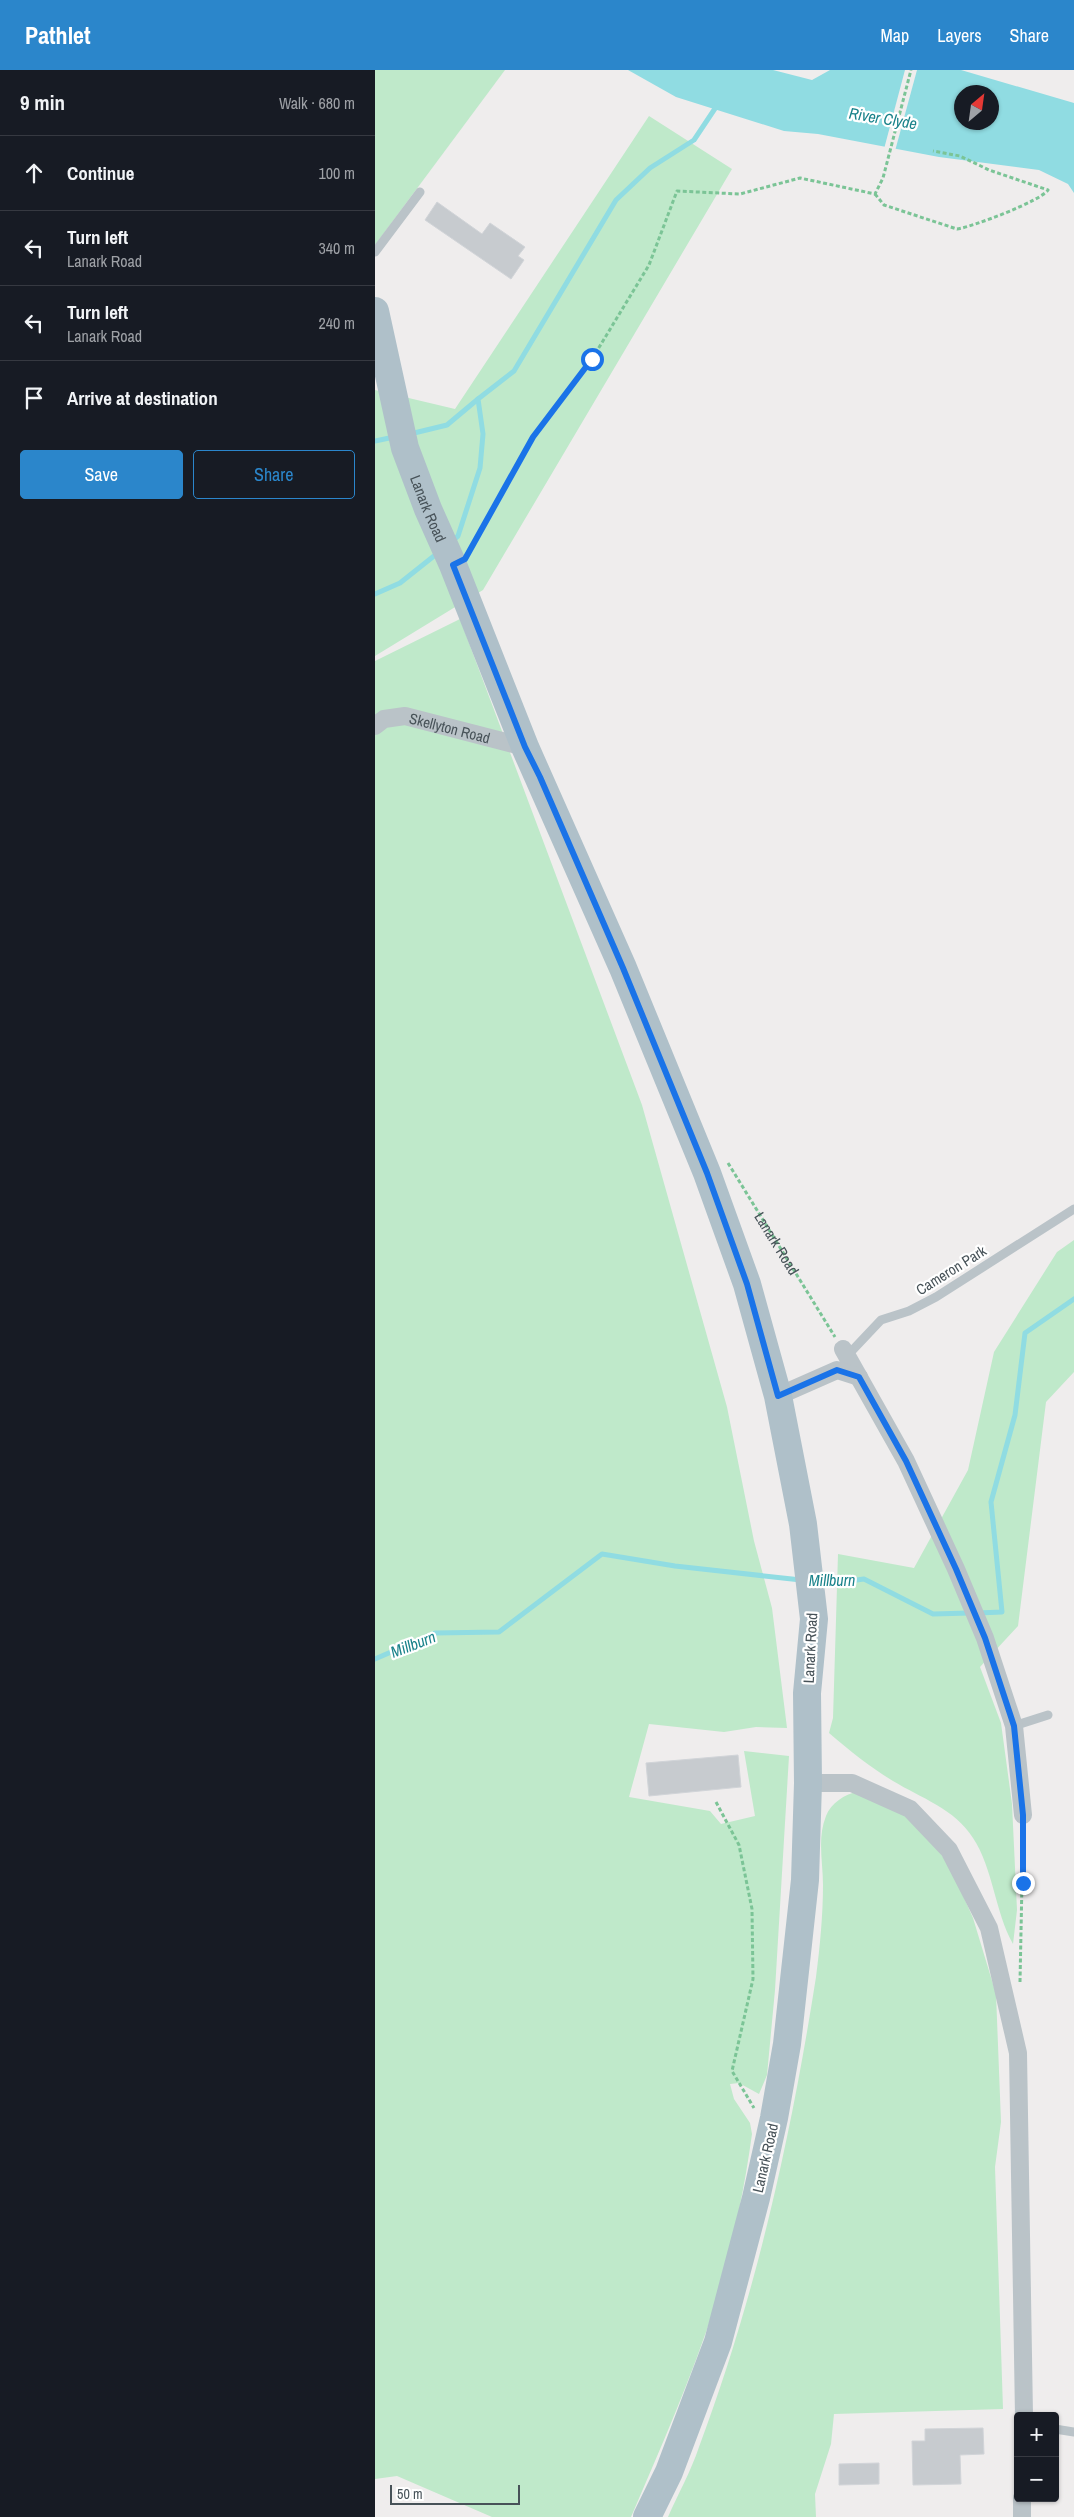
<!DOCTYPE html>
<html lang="en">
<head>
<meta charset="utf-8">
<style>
	:root { --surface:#171b24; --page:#242831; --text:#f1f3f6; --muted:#9ea1a6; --line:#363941; --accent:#2b86cb }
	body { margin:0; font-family:"Archivo Narrow",sans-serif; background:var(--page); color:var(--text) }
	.controls { position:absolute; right:15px; bottom:15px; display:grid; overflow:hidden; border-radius:5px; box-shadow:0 1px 4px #0004 }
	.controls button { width:45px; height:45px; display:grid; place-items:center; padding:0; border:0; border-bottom:1px solid var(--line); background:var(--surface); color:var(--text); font:25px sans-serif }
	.compass { position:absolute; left:579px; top:15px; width:45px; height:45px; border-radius:50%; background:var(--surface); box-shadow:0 1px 4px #0004; rotate:29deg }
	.scale { position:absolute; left:15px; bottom:12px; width:130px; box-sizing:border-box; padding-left:5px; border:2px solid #475258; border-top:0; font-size:14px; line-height:18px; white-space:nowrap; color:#475258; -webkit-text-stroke:4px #fff; paint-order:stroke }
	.stop { position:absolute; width:15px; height:15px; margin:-11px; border:4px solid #1a73e8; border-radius:50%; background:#fff }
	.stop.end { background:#1a73e8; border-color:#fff; box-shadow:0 1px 5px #0008 }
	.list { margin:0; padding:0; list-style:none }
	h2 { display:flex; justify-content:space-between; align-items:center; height:65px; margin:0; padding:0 20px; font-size:21px }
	h2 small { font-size:16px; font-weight:400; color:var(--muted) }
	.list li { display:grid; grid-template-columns:32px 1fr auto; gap:15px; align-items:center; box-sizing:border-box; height:75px; padding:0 20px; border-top:1px solid var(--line) }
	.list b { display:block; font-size:19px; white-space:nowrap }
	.list p { margin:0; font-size:16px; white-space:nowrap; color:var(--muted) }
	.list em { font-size:16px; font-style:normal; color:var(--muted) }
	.actions { display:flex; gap:10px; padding:15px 20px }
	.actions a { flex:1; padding:11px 0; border:1px solid var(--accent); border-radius:5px; text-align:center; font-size:18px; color:var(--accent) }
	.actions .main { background:var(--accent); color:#fff }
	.icon { flex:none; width:28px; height:28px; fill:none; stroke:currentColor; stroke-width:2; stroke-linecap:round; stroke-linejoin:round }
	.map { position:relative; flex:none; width:699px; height:2447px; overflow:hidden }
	header { display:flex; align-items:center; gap:30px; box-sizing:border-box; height:70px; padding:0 25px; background:var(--accent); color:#fff }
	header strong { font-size:24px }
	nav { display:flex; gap:28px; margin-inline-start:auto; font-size:18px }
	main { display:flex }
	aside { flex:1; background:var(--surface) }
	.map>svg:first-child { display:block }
	.green { fill:#bfe9ca }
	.water { fill:#90dce2; fill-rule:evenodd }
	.pier { fill:#efeded }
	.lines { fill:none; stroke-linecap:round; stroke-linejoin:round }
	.stream { stroke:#90dce2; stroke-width:5 }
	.building { fill:#c7cbcf; stroke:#d1d4d8 }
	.path { stroke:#7bc496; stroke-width:3; stroke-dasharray:4 2.5; stroke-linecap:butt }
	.lane { stroke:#bac3c8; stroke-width:9 }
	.street { stroke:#bac3c8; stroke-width:18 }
	.primary { stroke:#afc0c9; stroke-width:28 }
	.route { stroke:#1a73e8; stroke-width:6 }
	.labels { text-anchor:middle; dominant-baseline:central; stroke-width:4.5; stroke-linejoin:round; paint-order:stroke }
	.street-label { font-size:15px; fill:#475258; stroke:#fff }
	.water-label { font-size:16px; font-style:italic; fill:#19828a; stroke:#fff }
</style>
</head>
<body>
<header>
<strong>Pathlet</strong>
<nav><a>Map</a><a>Layers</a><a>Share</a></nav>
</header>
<main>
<aside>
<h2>9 min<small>Walk · 680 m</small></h2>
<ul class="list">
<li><svg class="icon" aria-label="ahead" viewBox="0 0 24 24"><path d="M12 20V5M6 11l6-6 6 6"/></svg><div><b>Continue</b></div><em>100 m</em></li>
<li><svg class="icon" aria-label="left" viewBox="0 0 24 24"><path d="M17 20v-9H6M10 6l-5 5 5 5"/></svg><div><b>Turn left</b><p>Lanark Road</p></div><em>340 m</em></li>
<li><svg class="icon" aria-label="left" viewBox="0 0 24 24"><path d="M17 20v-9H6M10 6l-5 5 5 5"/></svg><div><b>Turn left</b><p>Lanark Road</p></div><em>240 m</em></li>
<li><svg class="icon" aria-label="arrive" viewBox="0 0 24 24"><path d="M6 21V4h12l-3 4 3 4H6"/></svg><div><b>Arrive at destination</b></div></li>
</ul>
<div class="actions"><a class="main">Save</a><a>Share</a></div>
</aside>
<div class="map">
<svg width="699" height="2447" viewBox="0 0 699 2447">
	<rect width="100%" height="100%" fill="#efeded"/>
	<!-- green -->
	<g class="green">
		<path d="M0 0H130L0 175Z"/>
		<path d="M274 46 357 99 108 520 0 586V320L80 339Z"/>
		<path d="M85 549 267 1035 352 1337 379 1471 397 1538 412 1658 381 1657 349 1662 274 1654 254 1727 335 1741 346 1754 380 1746 369 1681 414 1686 400 1920 392 2005 384 2024 364 2013 355 2014 359 2029 375 2053 377 2064C369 2122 357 2179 340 2235 317 2307 286 2377 256 2447H117L22 2406 0 2409V591Z"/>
		<path d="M699 1170V1302L671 1332 643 1556 605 1597 626 1653 637 1734 642 1840 638 1874C620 1842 618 1798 598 1768 580 1739 546 1728 518 1711 495 1697 475 1681 454 1663L458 1648 463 1484 539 1498 593 1400 619 1282 682 1182Z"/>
		<path d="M482 1722 528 1742 556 1771 575 1796 598 1848 621 1924 626 2052 620 2097 628 2339 459 2344 456 2374 440 2424 441 2447H293C303 2424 316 2401 324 2377 381 2225 416 2067 441 1907 445 1877 448 1844 448 1815 448 1792 442 1768 451 1746 456 1733 470 1724 482 1722Z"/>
	</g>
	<!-- water -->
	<path class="water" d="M253 0H398L437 10 455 0H586L699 33V123L693 114 664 100 564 87 443 64 409 61 301 27ZM586 22H616V52H586Z"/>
	<!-- pier -->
	<path class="pier" d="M530 0H542L520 81 509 79Z"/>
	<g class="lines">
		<!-- stream -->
		<g class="stream">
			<path d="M35 364 72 355 103 329"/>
			<path d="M0 371 19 367"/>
			<path d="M76 472 83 466 105 398 108 364 103 329 139 301 241 130 275 98 319 70 343 34"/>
			<path d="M0 524 25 513 64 482"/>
			<path d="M444 1511 459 1513 489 1509 558 1544 595 1543"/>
			<path d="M603 1543 627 1542 616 1432 640 1345 650 1263 699 1229"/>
			<path d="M0 1589 60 1563 124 1562 227 1484 300 1496 426 1510"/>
		</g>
	</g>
	<!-- building -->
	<g class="building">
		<path d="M62 132 107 164 115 153 150 177 143 186 149 190 136 209 50 150Z"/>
		<path d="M363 1685 366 1717 274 1726 271 1693Z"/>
		<path d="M608 2358 609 2384 585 2385 586 2414 538 2415 537 2371H550V2359Z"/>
		<path d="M504 2393V2414L464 2415V2394Z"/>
	</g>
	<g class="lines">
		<!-- path -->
		<g class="path">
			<path d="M500 124 509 135 582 159C597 157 666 131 673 120L614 100 585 86 558 81"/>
			<path d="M94 480 158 367 217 289 274 195 302 121 365 124 425 108 500 124 508 108 536 0"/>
			<path id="s1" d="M353 1093 460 1267"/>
			<path d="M341 1732 364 1775 377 1839 378 1909 357 2001 379 2038"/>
			<path d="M645 1912 648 1761"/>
		</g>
		<!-- lane -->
		<g class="lane">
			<path d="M0 182 45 122"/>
			<path d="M472 1286 506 1250 534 1241 561 1227 699 1139"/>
			<path d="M639 1656 673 1645"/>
			<path d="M680 2359 699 2362"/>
		</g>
		<!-- street -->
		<g class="street">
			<path id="s2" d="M0 656 9 649 30 646 150 677"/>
			<path d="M468 1279 531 1391 581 1499 610 1568 639 1656 648 1745"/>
			<path d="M403 1326 462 1300 484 1307"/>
			<path d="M433 1713H477L535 1739 574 1780 614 1858 643 1983 649 2346"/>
			<path d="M647 2447V2428"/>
		</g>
		<!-- primary -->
		<path class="primary" id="s3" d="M0 241 30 378 53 439 78 495 150 677 248 898 332 1103 372 1214 403 1326 428 1454 439 1549 432 1623 433 1713 430 1810 412 1974 399 2048 381 2128 343 2272 294 2402 272 2447"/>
	</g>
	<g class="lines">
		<!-- route -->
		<path class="route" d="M217 289 158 367 90 489 78 495 150 677 165 707 248 898 332 1103 372 1214 403 1326 462 1300 484 1307 531 1391 581 1499 610 1568 639 1656 648 1745V1813"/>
	</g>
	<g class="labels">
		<!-- street labels -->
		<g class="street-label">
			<text stroke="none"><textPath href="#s3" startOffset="205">Lanark Road</textPath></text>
			<text stroke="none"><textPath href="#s2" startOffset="79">Skellyton Road</textPath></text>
			<text stroke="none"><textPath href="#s1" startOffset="94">Lanark Road</textPath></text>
			<text transform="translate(576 1200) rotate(-32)">Cameron Park</text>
			<text transform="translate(435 1578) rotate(-87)">Lanark Road</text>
			<text transform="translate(390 2088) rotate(-77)">Lanark Road</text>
		</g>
		<!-- water labels -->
		<g class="water-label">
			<text transform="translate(508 48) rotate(9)">River Clyde</text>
			<text x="457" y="1510">Millburn</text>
			<text transform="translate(38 1574) rotate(-21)">Millburn</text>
		</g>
	</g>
</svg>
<div class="controls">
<button>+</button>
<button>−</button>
</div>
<svg class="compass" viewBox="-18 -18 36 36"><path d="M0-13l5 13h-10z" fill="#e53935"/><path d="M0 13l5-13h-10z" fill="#9ea1a6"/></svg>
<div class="scale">50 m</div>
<div class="stop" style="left:217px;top:289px"></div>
<div class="stop end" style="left:648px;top:1813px"></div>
</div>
</main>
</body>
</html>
